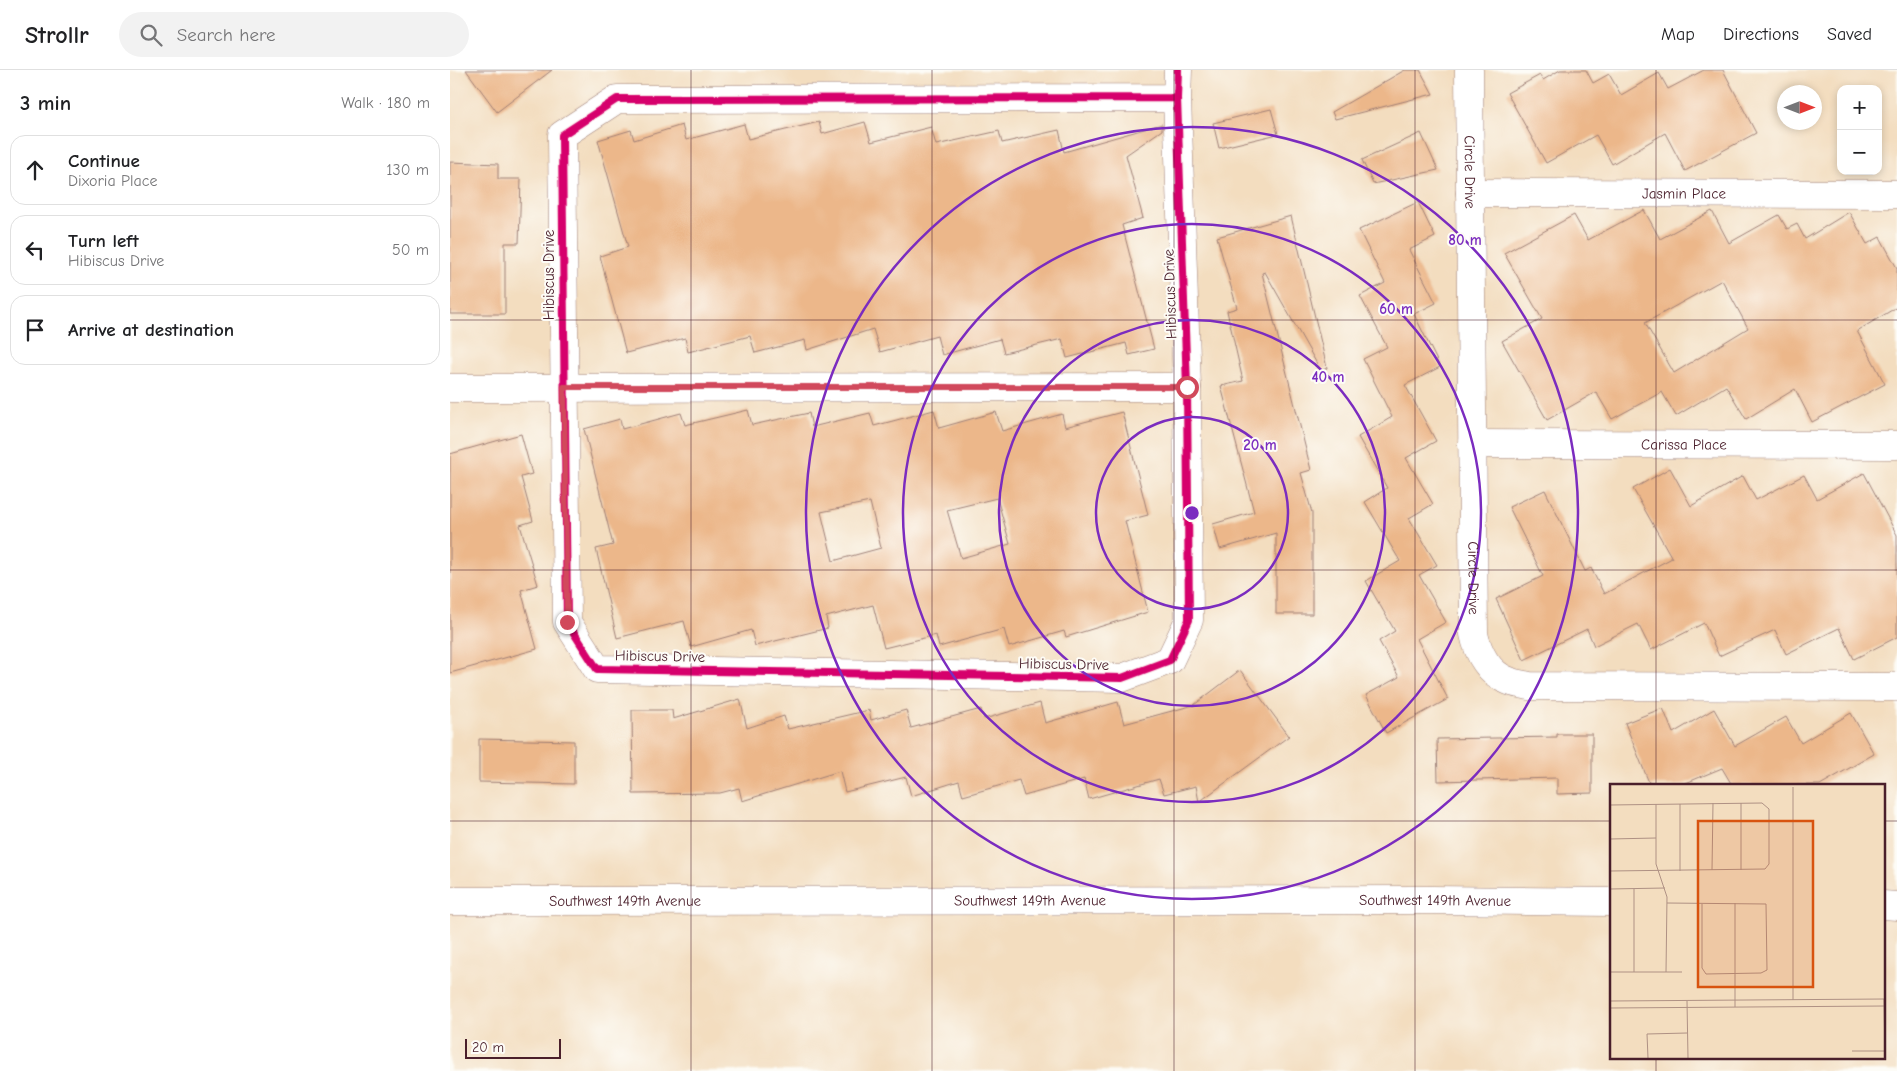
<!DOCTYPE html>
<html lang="en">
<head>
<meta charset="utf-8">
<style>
	:root { --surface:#fff; --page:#f2f2f2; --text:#202124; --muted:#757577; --line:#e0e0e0 }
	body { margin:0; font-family:"Comic Neue",sans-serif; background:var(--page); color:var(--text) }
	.controls { position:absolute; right:15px; top:15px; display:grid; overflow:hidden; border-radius:10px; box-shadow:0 2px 8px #0003 }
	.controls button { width:45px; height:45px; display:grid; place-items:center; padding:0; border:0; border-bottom:1px solid var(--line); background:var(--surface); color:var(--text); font:25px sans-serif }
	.compass { position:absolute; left:1327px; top:15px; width:45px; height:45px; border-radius:50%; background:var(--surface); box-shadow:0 2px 8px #0003; rotate:90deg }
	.scale { position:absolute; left:15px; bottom:12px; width:96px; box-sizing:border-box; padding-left:5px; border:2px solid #4a1f2b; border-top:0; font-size:14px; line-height:18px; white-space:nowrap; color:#4a1f2b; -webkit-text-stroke:4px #fdfcf7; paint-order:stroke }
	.stop { position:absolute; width:15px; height:15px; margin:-11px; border:4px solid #d1495b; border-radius:50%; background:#fff }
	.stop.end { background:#d1495b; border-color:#fff; box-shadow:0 1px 5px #0008 }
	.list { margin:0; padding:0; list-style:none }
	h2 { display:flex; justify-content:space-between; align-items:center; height:65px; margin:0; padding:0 20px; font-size:21px }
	h2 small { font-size:16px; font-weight:400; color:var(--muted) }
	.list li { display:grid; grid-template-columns:32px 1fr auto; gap:15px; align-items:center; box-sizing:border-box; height:70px; margin:0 10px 10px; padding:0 10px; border:1px solid var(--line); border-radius:15px }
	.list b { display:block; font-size:19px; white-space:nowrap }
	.list p { margin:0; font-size:16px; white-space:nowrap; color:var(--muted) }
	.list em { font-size:16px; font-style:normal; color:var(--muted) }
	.icon { flex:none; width:28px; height:28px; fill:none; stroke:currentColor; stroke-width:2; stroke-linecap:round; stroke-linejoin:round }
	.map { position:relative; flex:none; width:1447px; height:1001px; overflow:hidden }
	header { display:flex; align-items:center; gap:30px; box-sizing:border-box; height:70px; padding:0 25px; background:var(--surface); border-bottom:1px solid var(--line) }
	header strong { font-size:24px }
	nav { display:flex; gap:28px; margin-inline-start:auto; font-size:18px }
	.search { width:350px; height:45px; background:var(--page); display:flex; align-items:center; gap:12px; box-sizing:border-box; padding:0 18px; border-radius:28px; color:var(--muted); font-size:19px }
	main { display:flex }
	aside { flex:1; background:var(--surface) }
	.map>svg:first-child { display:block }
	.building { fill:#ecb78a; fill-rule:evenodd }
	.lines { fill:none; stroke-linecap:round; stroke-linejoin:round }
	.street-casing { stroke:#9e7e75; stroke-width:29 }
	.street { stroke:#fff; stroke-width:28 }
	.cycleway-casing { stroke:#fdfcf7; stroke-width:11 }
	.cycleway { stroke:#d6006c; stroke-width:8 }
	.route { stroke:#d1495b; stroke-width:6 }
	.grid { fill:none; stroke:#4a1f2b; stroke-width:1; stroke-opacity:0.55 }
	.ring { fill:none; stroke:#7b2cbf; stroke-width:2.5 }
	.labels { text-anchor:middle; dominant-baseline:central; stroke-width:4; stroke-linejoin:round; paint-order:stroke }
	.street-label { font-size:15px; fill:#4a1f2b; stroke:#fdfcf7 }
	.inset-road { fill:none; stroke:#af9184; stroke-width:1 }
	.view { fill:#d8530f; fill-opacity:0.15; stroke:#d8530f; stroke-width:2.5 }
	.inset-edge { fill:none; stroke:#4a1f2b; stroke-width:2.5 }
	.centre { fill:#7b2cbf; stroke:#fdfcf7; stroke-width:2.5 }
	.ring-label { font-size:15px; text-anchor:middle; font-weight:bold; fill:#7b2cbf; stroke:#fdfcf7; stroke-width:4; stroke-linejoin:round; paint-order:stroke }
</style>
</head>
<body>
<header>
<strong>Strollr</strong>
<div class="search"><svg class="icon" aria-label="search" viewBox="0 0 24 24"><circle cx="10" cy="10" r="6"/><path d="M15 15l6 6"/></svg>Search here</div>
<nav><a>Map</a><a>Directions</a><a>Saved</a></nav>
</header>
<main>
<aside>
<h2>3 min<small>Walk · 180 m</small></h2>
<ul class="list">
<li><svg class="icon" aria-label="ahead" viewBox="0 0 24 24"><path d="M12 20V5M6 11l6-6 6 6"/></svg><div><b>Continue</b><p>Dixoria Place</p></div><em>130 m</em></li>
<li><svg class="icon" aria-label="left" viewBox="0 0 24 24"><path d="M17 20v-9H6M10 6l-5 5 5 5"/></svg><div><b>Turn left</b><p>Hibiscus Drive</p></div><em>50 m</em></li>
<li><svg class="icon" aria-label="arrive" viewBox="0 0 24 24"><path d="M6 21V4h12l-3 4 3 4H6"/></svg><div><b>Arrive at destination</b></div></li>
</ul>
</aside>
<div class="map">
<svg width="1447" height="1001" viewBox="0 0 1447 1001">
	<rect width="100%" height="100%" fill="#fdfcf7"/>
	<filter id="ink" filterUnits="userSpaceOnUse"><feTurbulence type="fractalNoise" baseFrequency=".02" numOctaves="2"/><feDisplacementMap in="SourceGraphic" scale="10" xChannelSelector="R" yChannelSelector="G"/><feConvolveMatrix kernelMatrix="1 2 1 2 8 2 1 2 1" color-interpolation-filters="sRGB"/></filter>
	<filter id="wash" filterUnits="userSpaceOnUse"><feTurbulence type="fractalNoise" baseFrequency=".0096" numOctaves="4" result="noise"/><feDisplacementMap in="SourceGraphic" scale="20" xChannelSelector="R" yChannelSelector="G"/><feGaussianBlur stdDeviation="1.12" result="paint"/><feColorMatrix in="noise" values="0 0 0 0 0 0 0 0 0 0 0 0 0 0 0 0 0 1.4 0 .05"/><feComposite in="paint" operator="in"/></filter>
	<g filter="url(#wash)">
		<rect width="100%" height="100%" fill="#f3ddbf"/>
		<g id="blocks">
			<!-- building -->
			<g class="building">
				<path d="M16 0H102L47 42Z"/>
				<path d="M955 0H970L983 24 885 49 882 42Z"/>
				<path d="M1110 0H1136L1143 13 1159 4 1171 25 1209 3 1218 19 1254 0H1273L1306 63 1235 101 1215 63 1162 94 1146 65 1096 93 1057 23 1090 5 1093 10Z"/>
				<path d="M821 39 828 64 769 78 763 53Z"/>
				<path d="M369 52 372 64 415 52 421 72 481 57 486 75 549 61 552 73 609 60 614 82 712 54V60L676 85 693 148 672 155 704 279 679 285 676 273 617 288 612 269 554 283 550 269 492 285 487 266 430 282 423 259 357 280 355 270 305 283 300 266 238 282 235 268 176 283 150 186 178 177 148 70 181 60 184 70 232 55 236 70 294 54 298 69Z"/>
				<path d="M971 63 988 100 923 114 912 90Z"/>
				<path d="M0 92 48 94V109H71L69 173H55V244H0Z"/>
				<path d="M968 132 985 167 959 180 986 233 964 244 990 297 955 315 986 371 956 388 983 434 959 448 987 495 969 505 996 552 967 569 998 629 936 663 916 625 949 607 929 571 945 561 916 511 950 491 915 432 937 418 908 367 942 347 913 289 937 277 910 226 935 213 909 160Z"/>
				<path d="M1194 140 1210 169 1262 141 1279 173 1329 145 1337 159 1347 154 1355 169 1399 142 1417 174 1430 167 1447 198V237L1407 261 1435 314 1362 352 1345 319 1296 349 1276 316 1226 346 1212 322 1162 349 1146 322 1097 350 1052 271 1092 249 1054 183 1124 145 1138 170ZM1272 210 1298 258 1224 303 1195 253Z"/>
				<path d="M841 146 877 298 871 301 815 202 812 203 861 400 851 403 862 443V544H826V463L770 479 763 454 804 442 771 316 793 311 777 241 787 238 767 167Z"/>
				<path d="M298 340 302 355 359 343 362 357 420 343 424 356 484 340 489 358 546 342 552 361 612 344 615 357 672 342 698 445 675 451 698 542 616 567 614 561 559 577 554 559 489 577 486 565 434 578 423 535 376 547 378 558 305 576 301 560 241 577 234 551 167 568 146 479 163 475 134 359 170 349 172 359 231 343 235 355ZM547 428 560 474 511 488 497 440ZM420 432 431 478 383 491 371 442Z"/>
				<path d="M71 364 82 404 71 407 83 451 70 455 88 515 71 520 87 579 0 603V384Z"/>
				<path d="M1220 398 1241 436 1293 406 1306 430 1354 405 1367 429 1414 403 1447 465V567L1404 589 1389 558 1336 584 1325 560 1269 586 1254 553 1201 580 1188 554 1144 576 1137 559 1074 590 1046 529 1093 506 1059 437 1095 420 1135 501 1141 498 1154 524 1222 488 1183 419Z"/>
				<path d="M790 600 839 666 749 732 746 716 714 724 709 709 639 729 634 709 574 726 569 710 513 726 509 711 461 726 456 707 395 722 390 701 292 731 289 718 270 723 183 724 182 640H222L223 649 290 629 297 658 334 646 338 659 419 640 421 650 456 640 461 658 531 639 534 649 590 633 595 653 668 632 674 654 744 635Z"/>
				<path d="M1213 638 1223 663 1264 639 1285 676 1336 647 1351 673 1401 643 1424 684 1370 715H1282L1272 698 1231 715H1200L1175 653Z"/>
				<path d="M1107 664H1142V723L1107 724V708L988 711 987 669 1107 667Z"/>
				<path d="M29 669 124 671V714L29 712Z"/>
			</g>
		</g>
	</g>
	<g filter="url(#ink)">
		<use href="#blocks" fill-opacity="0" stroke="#9e7e75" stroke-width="1"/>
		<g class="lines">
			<defs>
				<g id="street">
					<path id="s1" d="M1019 0 1024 564C1028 583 1039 604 1059 611 1065 614 1072 614 1079 616L1447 617"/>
					<path d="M727 28 167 29 112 65 117 552 147 599 672 608 720 590 739 550 737 317 727 28 728 0"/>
					<path id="s2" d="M1020 123 1447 124"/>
					<path d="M0 318 737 317"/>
					<path id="s3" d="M1022 374 1447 375"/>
					<path id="s4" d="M0 831 981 830 1161 832"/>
					<path d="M1433 835 1447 836"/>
				</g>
			</defs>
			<!-- street casing -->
			<use href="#street" class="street-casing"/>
			<!-- street -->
			<use href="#street" class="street"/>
			<defs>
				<path id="cycleway" d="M727 28 167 29 112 65 117 552 147 599 672 608 720 590 739 550 737 317 727 28 728 0"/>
			</defs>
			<!-- cycleway casing -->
			<use href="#cycleway" class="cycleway-casing"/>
			<!-- cycleway -->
			<use href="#cycleway" class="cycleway"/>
		</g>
	</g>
	<g class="lines" filter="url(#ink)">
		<!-- route -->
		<path class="route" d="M117 552 114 317H737"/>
	</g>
	<!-- grid -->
	<path class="grid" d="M241 0V1001M482 0V1001M724 0V1001M965 0V1001M1206 0V715M0 250H1447M0 500H1447M0 751H1161M1433 751H1447M1206 987V1001"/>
	<!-- distance rings -->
	<g class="ring">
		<circle cx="742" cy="443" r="96"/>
		<circle cx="742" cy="443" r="193"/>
		<circle cx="742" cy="443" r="289"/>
		<circle cx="742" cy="443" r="386"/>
	</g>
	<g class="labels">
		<!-- street labels -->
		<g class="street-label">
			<text stroke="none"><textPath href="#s1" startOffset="102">Circle Drive</textPath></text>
			<text stroke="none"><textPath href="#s2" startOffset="214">Jasmin Place</textPath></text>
			<text transform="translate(99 205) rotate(-90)">Hibiscus Drive</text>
			<text transform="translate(720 224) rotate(-92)">Hibiscus Drive</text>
			<text stroke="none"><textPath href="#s3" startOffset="212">Carissa Place</textPath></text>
			<text stroke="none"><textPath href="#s1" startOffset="508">Circle Drive</textPath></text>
			<text transform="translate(210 586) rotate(1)">Hibiscus Drive</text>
			<text transform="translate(614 594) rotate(1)">Hibiscus Drive</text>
			<text stroke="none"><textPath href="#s4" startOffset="580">Southwest 149th Avenue</textPath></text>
			<text stroke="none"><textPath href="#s4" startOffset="985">Southwest 149th Avenue</textPath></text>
			<text stroke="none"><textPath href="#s4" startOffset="175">Southwest 149th Avenue</textPath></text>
		</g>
	</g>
	<!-- overview -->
	<g transform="translate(1160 714)">
		<rect width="275" height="275" fill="#f3ddbf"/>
		<path class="inset-road" d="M46 20V80L57 113 56 188M0 21 152 19 159 25V80L155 85 0 87M0 55 46 54M102 86 103 19M131 86V19M70 87V20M0 105 55 104M57 119 156 120 157 186 151 189 96 190 92 184V120M125 119V223M0 188H72M24 188V105M274 215 275 272M183 216V3M0 217 275 215M77 217 78 274M0 224 275 222M242 267H275M38 274 37 250 77 249"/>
		<path class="view" d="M88 37H203V203H88Z"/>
		<rect width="275" height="275" class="inset-edge"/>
	</g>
	<circle cx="742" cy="443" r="8" class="centre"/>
	<g class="ring-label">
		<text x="1015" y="175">80 m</text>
		<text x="946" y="244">60 m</text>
		<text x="878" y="312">40 m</text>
		<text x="810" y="380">20 m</text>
	</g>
</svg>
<div class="controls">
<button>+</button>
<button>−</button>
</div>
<svg class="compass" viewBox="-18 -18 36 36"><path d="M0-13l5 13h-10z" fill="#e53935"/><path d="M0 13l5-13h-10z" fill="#757577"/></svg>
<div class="scale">20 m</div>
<div class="stop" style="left:737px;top:317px"></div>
<div class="stop end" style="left:117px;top:552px"></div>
</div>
</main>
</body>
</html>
